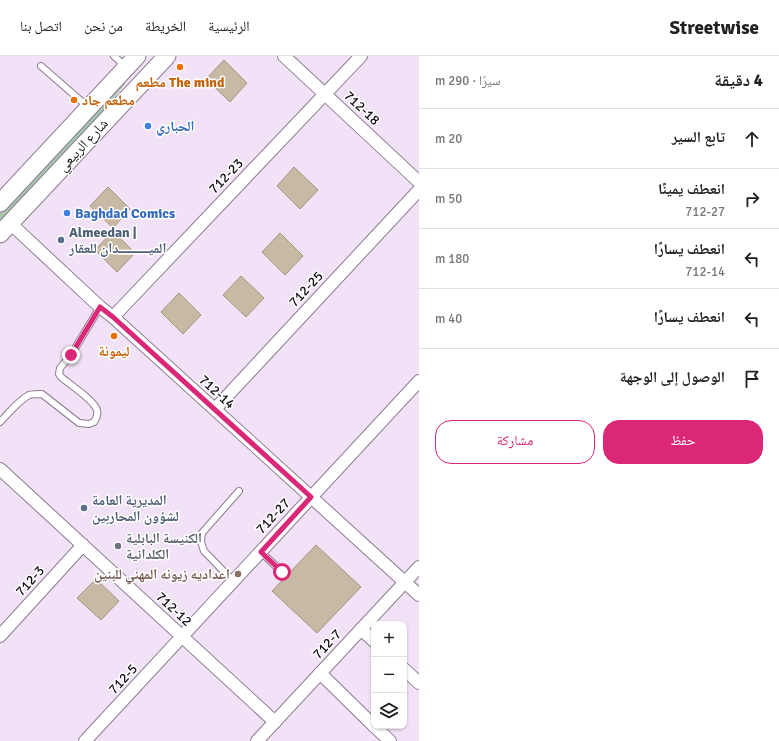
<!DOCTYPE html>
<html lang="ar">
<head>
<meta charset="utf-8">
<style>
	:root { --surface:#fff; --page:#f6f6f6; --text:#222; --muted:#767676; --line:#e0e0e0; --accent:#db2777 }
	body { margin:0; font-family:Signika,"Noto Naskh Arabic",sans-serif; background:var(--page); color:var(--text); direction:rtl }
	.controls { position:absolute; right:12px; bottom:12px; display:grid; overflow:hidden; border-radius:8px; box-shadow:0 1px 3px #0004 }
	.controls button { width:36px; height:36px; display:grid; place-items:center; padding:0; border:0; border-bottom:1px solid var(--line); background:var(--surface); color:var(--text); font:20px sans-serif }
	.stop { position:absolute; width:12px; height:12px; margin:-9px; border:3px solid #db2777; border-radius:50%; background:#fff }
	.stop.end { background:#db2777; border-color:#fff; box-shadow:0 1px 4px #0008 }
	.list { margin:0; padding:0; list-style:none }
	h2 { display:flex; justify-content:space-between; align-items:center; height:52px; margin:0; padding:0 16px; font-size:17px }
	h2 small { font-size:13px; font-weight:400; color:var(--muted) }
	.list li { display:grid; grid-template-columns:26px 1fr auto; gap:12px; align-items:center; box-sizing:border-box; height:60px; padding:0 16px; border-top:1px solid var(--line) }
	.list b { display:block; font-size:15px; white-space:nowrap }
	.list p { margin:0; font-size:13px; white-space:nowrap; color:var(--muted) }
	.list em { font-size:13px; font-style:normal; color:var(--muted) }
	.actions { display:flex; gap:8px; padding:12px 16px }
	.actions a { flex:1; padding:9px 0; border:1px solid var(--accent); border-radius:16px; text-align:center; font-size:14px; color:var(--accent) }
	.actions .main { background:var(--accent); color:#fff }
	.icon { flex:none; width:22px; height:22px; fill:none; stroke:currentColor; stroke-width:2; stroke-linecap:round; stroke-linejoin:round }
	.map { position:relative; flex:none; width:419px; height:685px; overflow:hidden; direction:ltr }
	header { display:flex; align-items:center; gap:24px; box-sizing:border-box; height:56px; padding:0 20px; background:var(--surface); border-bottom:1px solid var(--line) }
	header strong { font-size:19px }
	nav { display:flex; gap:22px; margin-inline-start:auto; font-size:14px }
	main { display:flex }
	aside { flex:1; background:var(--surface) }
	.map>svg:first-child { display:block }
	.green { fill:#a6c7ac }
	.building { fill:#c8b9a4; stroke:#a39580 }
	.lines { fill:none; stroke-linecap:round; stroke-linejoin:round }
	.lane-casing { stroke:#8b7c90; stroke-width:8 }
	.street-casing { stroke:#8b7c90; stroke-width:14 }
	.secondary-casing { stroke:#8b7c90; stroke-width:19 }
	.lane { stroke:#fff; stroke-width:6 }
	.street { stroke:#fff; stroke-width:12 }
	.secondary { stroke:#fff; stroke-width:17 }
	.route { stroke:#db2777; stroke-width:5 }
	.food-dot { fill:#e8710a; stroke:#fff; stroke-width:1.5 }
	.shop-dot { fill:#3f7fe0; stroke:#fff; stroke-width:1.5 }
	.service-dot { fill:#5c6f8a; stroke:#fff; stroke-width:1.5 }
	.worship-dot { fill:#6b7280; stroke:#fff; stroke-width:1.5 }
	.education-dot { fill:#8d6e63; stroke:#fff; stroke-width:1.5 }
	.labels { text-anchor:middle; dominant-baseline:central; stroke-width:3; stroke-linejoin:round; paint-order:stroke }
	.food-label { font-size:14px; font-weight:bold; fill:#c56008; stroke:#fff }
	.street-label { font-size:14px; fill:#151017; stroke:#fff }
	.shop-label { font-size:14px; font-weight:bold; fill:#366cbe; stroke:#fff; text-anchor:start }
	.service-label { font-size:14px; font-weight:bold; fill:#4e5e75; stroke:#fff; text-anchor:start }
	.worship-label { font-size:14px; font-weight:bold; fill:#5b616d; stroke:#fff; text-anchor:start }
	.education-label { font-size:14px; font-weight:bold; fill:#785e54; stroke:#fff; text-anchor:end }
</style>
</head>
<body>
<header>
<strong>Streetwise</strong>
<nav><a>الرئيسية</a><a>الخريطة</a><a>من نحن</a><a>اتصل بنا</a></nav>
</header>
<main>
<aside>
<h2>4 دقيقة<small>سيرًا · 290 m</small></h2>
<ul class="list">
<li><svg class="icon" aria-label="ahead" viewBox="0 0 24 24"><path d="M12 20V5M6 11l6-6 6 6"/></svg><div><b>تابع السير</b></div><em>20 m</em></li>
<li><svg class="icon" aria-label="right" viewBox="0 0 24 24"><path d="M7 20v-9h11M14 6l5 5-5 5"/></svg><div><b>انعطف يمينًا</b><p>712-27</p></div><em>50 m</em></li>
<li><svg class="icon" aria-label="left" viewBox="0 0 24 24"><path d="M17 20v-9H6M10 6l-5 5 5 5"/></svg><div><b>انعطف يسارًا</b><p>712-14</p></div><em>180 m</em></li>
<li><svg class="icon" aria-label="left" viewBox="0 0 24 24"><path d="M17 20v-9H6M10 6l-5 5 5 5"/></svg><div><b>انعطف يسارًا</b></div><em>40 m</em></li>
<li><svg class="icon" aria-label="arrive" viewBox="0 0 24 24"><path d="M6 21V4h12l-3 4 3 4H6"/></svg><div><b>الوصول إلى الوجهة</b></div></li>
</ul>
<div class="actions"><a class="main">حفظ</a><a>مشاركة</a></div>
</aside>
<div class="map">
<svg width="419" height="685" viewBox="0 0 419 685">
	<rect width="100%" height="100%" fill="#f2e2f7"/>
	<!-- green -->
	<path class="green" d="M124 26 125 28 100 59 0 168V154Z"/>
	<!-- building -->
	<g class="building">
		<path d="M224 4 247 27 230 46 206 23Z"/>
		<path d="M294 111 318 134 300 153 277 130Z"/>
		<path d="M108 131 130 153 113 172 90 150Z"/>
		<path d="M113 175 135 197 117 216 95 194Z"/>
		<path d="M280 177 303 200 285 219 262 196Z"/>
		<path d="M241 220 264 242 246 261 223 239Z"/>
		<path d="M179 237 201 259 183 278 161 256Z"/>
		<path d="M316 489 361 531 317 577 272 535Z"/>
		<path d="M96 523 119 545 101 564 77 542Z"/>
	</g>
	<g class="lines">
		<defs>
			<g id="lane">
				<path d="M114 0 126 11"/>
				<path d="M41 10 88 51"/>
				<path d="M0 366C9 357 18 345 29 339 33 338 38 338 42 338L79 367 89 368 94 366C96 363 98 358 97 354 94 344 69 328 61 321L59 318 60 312 71 299 100 251"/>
				<path d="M261 496 282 516"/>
				<path d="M233 525 204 495 201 486 202 477 239 435"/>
			</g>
			<g id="street">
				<path d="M284 0 419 126"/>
				<path d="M10 167 100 251 113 261 419 539"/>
				<path d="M113 261 361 0"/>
				<path d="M215 353 419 134"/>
				<path d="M0 413 275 666"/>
				<path d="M361 573 374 585"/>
				<path d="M0 580 83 489"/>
				<path d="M404 613 419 627"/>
				<path d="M320 617 374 670"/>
				<path d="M374 670 390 685"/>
				<path d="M85 685 419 325"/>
				<path d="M257 685 419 511"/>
			</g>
			<g id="secondary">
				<path d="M0 147 137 0"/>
				<path d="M0 178 167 0"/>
			</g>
		</defs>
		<!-- lane casing -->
		<use href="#lane" class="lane-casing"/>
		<!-- street casing -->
		<use href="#street" class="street-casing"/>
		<!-- secondary casing -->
		<use href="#secondary" class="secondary-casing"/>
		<!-- lane -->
		<use href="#lane" class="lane"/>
		<!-- street -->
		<use href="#street" class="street"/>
		<!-- secondary -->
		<use href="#secondary" class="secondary"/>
	</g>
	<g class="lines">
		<!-- route -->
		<path class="route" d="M71 299 100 251 113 261 311 441 261 496 282 516"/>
	</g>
	<!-- markers -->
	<g class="food-dot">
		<circle cx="180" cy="11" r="4"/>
		<circle cx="74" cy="44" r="4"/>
		<circle cx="114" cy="280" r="4"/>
	</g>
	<g class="shop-dot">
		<circle cx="148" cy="70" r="4"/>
		<circle cx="67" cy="157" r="4"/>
	</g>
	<g class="service-dot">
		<circle cx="61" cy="184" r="4"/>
		<circle cx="84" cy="452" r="4"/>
	</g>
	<circle class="worship-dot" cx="118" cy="490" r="4"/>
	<circle class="education-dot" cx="238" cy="518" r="4"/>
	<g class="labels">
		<!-- food labels -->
		<g class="food-label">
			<text x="180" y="26">مطعم The mind</text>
			<text x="82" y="44" text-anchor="start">مطعم جاد</text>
			<text x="114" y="295">ليمونة</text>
		</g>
		<!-- street labels -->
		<g class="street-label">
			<text transform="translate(362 52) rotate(43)">712-18</text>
			<text transform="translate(83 89) rotate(-47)">شارع الربيعي</text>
			<text transform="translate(226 120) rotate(-46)">712-23</text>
			<text transform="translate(306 233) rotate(-47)">712-25</text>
			<text transform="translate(217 336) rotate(42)">712-14</text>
			<text transform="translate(273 460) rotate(-47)">712-27</text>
			<text transform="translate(30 525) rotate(-48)">712-3</text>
			<text transform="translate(174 553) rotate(43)">712-12</text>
			<text transform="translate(327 588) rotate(-47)">712-7</text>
			<text transform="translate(123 623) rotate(-47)">712-5</text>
		</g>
		<!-- shop labels -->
		<g class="shop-label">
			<text x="156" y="70">الحباري</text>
			<text x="75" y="157">Baghdad Comics</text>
		</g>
		<!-- service labels -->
		<g class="service-label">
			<text x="69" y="176">Almeedan |<tspan x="69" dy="16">الميــــــــــدان للعقار</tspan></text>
			<text x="92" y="444">المديرية العامة<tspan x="92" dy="16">لشؤون المحاربين</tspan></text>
		</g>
		<!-- worship labels -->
		<g class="worship-label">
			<text x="126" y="482">الكنيسة البابلية<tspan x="126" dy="16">الكلدانية</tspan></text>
		</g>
		<!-- education labels -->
		<g class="education-label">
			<text x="230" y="518">اعداديه زيونه المهني للبنين</text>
		</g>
	</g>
</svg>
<div class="controls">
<button>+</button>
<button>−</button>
<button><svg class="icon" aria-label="layers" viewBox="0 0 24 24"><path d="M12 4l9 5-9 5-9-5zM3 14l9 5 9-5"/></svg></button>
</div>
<div class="stop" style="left:282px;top:516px"></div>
<div class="stop end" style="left:71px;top:299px"></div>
</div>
</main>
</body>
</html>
